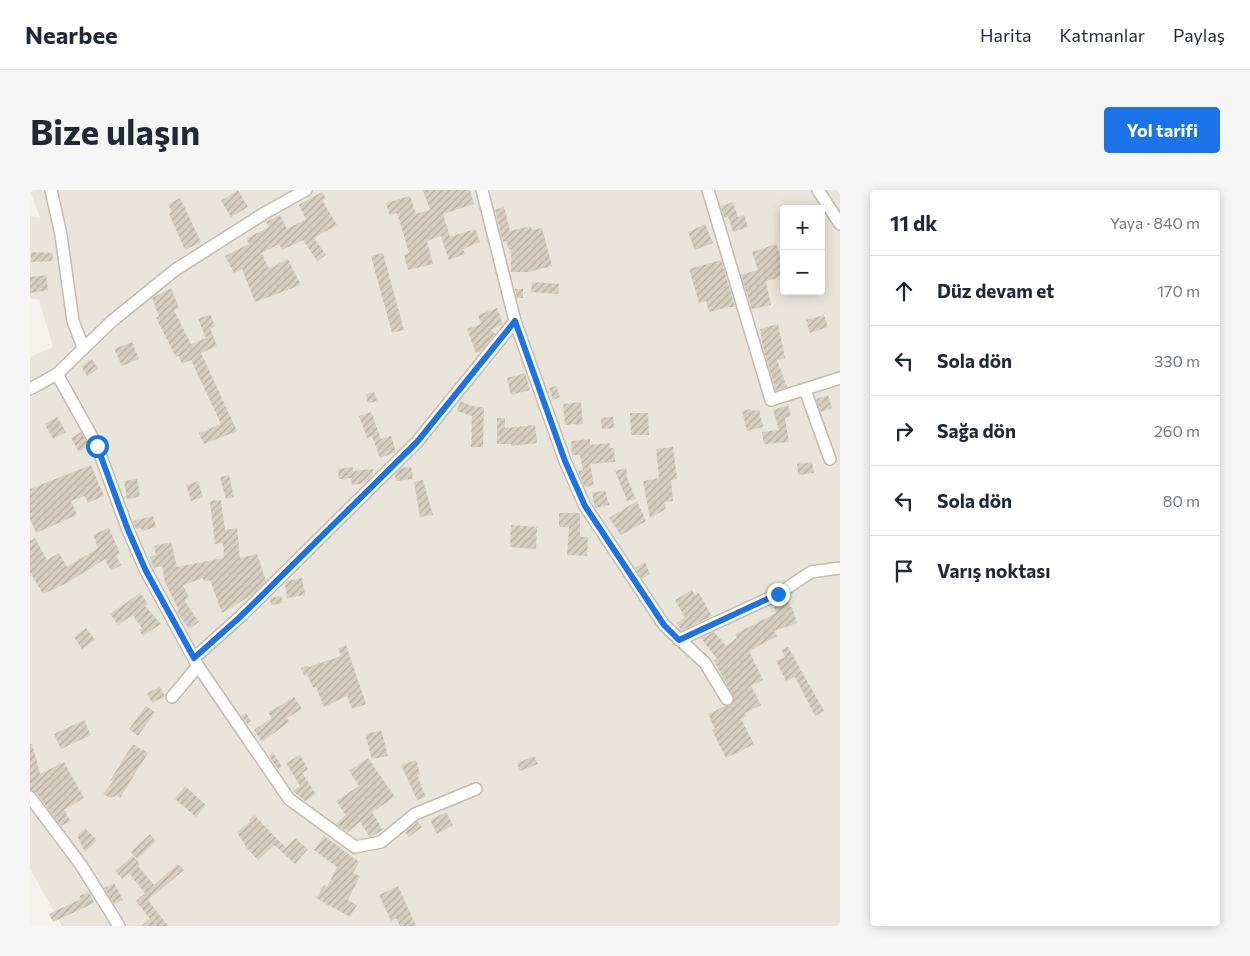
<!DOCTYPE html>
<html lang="tr">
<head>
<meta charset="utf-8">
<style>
	:root { --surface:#fff; --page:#f6f6f7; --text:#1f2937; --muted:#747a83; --line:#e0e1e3; --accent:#1a73e8 }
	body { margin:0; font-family:Commissioner,sans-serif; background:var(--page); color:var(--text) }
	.controls { position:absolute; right:15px; top:15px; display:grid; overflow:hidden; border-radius:5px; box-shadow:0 2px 12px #0003 }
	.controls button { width:45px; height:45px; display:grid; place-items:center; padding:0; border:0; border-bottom:1px solid var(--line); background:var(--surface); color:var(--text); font:25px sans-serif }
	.stop { position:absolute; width:15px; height:15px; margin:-11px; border:4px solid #1a73e8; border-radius:50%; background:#fff }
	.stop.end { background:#1a73e8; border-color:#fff; box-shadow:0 1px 5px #0008 }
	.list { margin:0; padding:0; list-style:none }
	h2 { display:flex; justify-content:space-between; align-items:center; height:65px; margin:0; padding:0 20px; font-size:21px }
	h2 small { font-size:16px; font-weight:400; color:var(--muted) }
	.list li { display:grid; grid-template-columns:32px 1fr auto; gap:15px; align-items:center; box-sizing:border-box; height:70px; padding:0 20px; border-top:1px solid var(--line) }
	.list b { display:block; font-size:19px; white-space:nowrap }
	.list em { font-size:16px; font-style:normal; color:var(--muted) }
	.icon { flex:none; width:28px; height:28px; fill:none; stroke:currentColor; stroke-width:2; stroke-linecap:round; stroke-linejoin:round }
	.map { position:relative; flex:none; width:810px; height:736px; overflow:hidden; border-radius:5px }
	header { display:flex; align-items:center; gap:30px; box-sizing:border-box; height:70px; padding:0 25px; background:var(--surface); border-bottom:1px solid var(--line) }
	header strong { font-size:24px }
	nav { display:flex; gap:28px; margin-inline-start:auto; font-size:18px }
	.intro { display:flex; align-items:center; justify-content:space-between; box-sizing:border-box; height:120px; padding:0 30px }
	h1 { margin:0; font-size:35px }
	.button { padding:12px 22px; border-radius:5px; background:var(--accent); color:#fff; font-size:18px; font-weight:700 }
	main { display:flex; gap:30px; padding:0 30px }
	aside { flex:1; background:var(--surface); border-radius:5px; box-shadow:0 2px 12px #0003 }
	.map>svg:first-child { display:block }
	.residential { fill:#eae5da; fill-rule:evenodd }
	.building { fill:url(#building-hatch) }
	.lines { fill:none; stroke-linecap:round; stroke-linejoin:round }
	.minor-casing { stroke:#c2bbae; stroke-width:14 }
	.minor { stroke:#fff; stroke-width:11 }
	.route { stroke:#1a73e8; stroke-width:6 }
</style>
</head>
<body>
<header>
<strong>Nearbee</strong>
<nav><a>Harita</a><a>Katmanlar</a><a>Paylaş</a></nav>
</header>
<div class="intro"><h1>Bize ulaşın</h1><a class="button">Yol tarifi</a></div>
<main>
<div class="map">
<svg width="810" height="736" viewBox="0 0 810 736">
	<defs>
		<pattern id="building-hatch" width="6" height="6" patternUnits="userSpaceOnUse" patternTransform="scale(1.25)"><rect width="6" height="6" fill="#d8cfc1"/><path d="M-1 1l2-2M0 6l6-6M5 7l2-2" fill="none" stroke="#b1aa9e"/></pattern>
	</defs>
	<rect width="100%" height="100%" fill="#f6f3ec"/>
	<!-- residential -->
	<path class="residential" d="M0 0H810V736H32L0 679V167L23 157 9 110 0 109V26L10 28ZM754 19H791V101H754Z"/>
	<!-- building -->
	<g class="building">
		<path d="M208 0 218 17 201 27 191 11Z"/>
		<path d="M393 0H440L444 14 413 24 420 47 445 39 450 52 433 59 435 64 419 70 411 46 397 51 403 74 378 80 374 65 379 63 367 23 360 25 356 13 380 6 386 24 400 20Z"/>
		<path d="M292 2 296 8 292 10 307 35 284 48 296 65 287 71 273 50 252 60 249 54 232 63 239 79 258 69 271 95 225 112 212 79 204 83 195 66 219 54 216 49 239 37 236 32 250 25 257 39 276 29 269 15Z"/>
		<path d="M150 8 171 52 155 60 139 24 142 22 138 14Z"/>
		<path d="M703 12 708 27 714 25 718 37 703 42 698 26 694 28 691 16Z"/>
		<path d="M474 17 480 41 501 36 502 40 512 38 522 76 498 82H481V59L479 60 476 51 473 52 465 20Z"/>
		<path d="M675 34 683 53 665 60 658 42Z"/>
		<path d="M746 54 754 76V86L736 91 741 115 722 119 711 85 728 80 722 62Z"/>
		<path d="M1 62 23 63 22 71 1 72Z"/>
		<path d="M353 63 374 140 362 143 341 66Z"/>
		<path d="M691 70 705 117H698L679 122 676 111 669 113 659 79Z"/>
		<path d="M16 85 18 100 0 103V87Z"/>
		<path d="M502 92 529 94 528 104 501 102Z"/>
		<path d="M141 98 149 118 144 120 161 154 176 148 168 129 180 124 185 136 180 138 187 156 171 163 207 241 174 254 169 243 191 234 161 170 152 174 149 166 146 167 126 128 129 126 122 108Z"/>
		<path d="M485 99H493V108H487Z"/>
		<path d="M467 118 473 134 461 140 465 144 451 161 446 163 437 139 451 134 448 125Z"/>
		<path d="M794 125 798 137 780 143 776 130Z"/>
		<path d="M748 134 755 168 747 170 757 197 746 201 733 157 730 139Z"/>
		<path d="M102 152 109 169 92 176 84 159Z"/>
		<path d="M62 169 68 179 57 186 51 176Z"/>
		<path d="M495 183 500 200 481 205 477 188Z"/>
		<path d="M526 196 530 207 523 210 519 198Z"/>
		<path d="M344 202 347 211 338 213 336 204Z"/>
		<path d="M798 205 802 218 791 222 786 209Z"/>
		<path d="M430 211 442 216 454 217 453 257H441L442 226 427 221Z"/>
		<path d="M551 212 553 234 535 235 533 214Z"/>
		<path d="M758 215 761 226 755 228 759 252 734 254 732 242 749 240 743 220Z"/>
		<path d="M720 219V221L729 220 733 237 717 241 712 221Z"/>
		<path d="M341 222 351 249 361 246 366 262 350 268 342 246 337 248 329 226Z"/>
		<path d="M600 223H618L619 245H601Z"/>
		<path d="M27 227 36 242 23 249 15 234Z"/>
		<path d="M583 227 584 238 572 239 571 228Z"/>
		<path d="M467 228H475V238L505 235 507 253 481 256V254H467Z"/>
		<path d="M51 242 59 256 49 262 41 248Z"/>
		<path d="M560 249V255L580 253V258H584L585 272 560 274 564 295 555 297 548 281 553 280 550 265H542L541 251Z"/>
		<path d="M643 257 647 289 641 290 643 311 634 312 636 319 620 328 613 291 629 288 626 259Z"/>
		<path d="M782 272 784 283 768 285 767 274Z"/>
		<path d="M61 275 74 306 58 313 54 306 41 311 47 325 6 343 0 328V299Z"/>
		<path d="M323 277V281L343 279V285L335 293 322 295 321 288 309 289 308 279Z"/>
		<path d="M381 277 383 289 366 291 365 284 371 278Z"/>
		<path d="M596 278 597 285H596L606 309 597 311 585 281Z"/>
		<path d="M199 285 204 307 196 309 190 287Z"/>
		<path d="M107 289 110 307 97 309 94 291Z"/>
		<path d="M393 290 403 325 390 327 384 292Z"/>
		<path d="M168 291 173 307 161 311 156 295Z"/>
		<path d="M575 300 579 315 565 318 562 303Z"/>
		<path d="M191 310 195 340 207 338 210 368 227 364 236 391 223 404 192 423 180 390 174 392 173 388 153 395 159 408 154 410 169 432 159 439 147 422 149 420 135 392 132 376 123 378 120 367 126 365 124 356 141 352 147 377 194 368 193 353 185 354 180 311Z"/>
		<path d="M607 311 616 331 591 345 579 328Z"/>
		<path d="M529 323H550V347H558L557 366 537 365 539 337H529Z"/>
		<path d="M123 326 126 337 112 341 111 338 106 339 103 331Z"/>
		<path d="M481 335 507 337 506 359 480 357Z"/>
		<path d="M79 338 90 363 86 366 91 375 81 381 75 369 37 393 13 404 0 382V351L5 348 17 370 29 363 37 377 68 358 63 345Z"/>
		<path d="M615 372 620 384 612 389 605 378Z"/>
		<path d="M272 388 275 405 257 408 255 393 257 391Z"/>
		<path d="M662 400 665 405 669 403 682 426 651 441 647 433 655 428 645 410Z"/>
		<path d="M110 403 118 414 115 416 131 434 113 446 109 440 112 438 103 425 88 435 80 424Z"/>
		<path d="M251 406 253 413 241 415 240 408Z"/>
		<path d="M758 412 760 417H762L767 433 744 441 747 446 719 461 733 490 721 496 731 515 715 523 717 526 711 529 724 554 696 568 682 540 685 539 678 524 695 516H700L704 508 684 470 687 469 671 448 684 442 696 456 707 448 705 444 746 423 744 417Z"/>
		<path d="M56 438 65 450 52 459 44 447Z"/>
		<path d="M316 455 336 514 322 519 317 506 294 517 286 497 283 498 277 484 274 486 271 478 278 475 279 477 311 466 308 458Z"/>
		<path d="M758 457 794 521 785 526 765 487 756 491 746 471 755 467 751 460Z"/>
		<path d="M130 497 135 506 122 513 117 503Z"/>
		<path d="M264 507 272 519 257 528 259 532 232 552 224 540 242 528 238 523Z"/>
		<path d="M116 516 125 522 108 546 99 539Z"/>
		<path d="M216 523 221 531 217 534 211 526Z"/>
		<path d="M54 530 61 545 31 559 24 544Z"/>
		<path d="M351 540 358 566 342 569 335 544Z"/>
		<path d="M0 554H2L10 584 34 572 54 608 34 620 41 631 31 636 6 602 0 600Z"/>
		<path d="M103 554 118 563 90 608 87 605 81 608 73 604 85 589 79 592Z"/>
		<path d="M243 563 252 577 248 579 239 566Z"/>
		<path d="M270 565 278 579 272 583 286 604 275 611 263 601 270 596 256 573Z"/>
		<path d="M504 566 508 574 490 581 487 573Z"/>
		<path d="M338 568 365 607 342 622 353 640 340 647 330 632 318 642 306 634 316 625 306 611 329 596 319 581Z"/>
		<path d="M386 570 390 584 387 585 396 607 387 610 371 575Z"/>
		<path d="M155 596 176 615 166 627 145 609Z"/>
		<path d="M416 622 423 635 407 644 400 630Z"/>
		<path d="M224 625 256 658 265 648 278 659 265 674 244 655 228 670 216 657 207 642 220 632 219 630Z"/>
		<path d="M388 632 392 637 379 647 375 642Z"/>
		<path d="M55 638 67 650 55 662 47 646Z"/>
		<path d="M120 644 126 651 107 669 101 662Z"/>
		<path d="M294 646 329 672 323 683 330 686 318 710 327 715 320 727 286 708 294 695 297 697 307 677 284 660Z"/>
		<path d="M103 666 110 674 108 676 124 695 148 674 154 680 118 710 138 736H111L120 729 106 711 115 703 99 683 92 689 85 681Z"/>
		<path d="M84 693 93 710 84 714 74 698Z"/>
		<path d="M368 696 386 736H370L366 728 361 731 349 705Z"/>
		<path d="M59 702 64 713 23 732 19 724 51 709 49 706Z"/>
	</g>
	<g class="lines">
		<defs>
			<g id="minor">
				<path d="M21 0 31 45 43 131 53 157"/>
				<path d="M452 0 485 131 535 271 555 316 634 435 675 473 697 509"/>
				<path d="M678 0 741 210 810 188"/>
				<path d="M788 0 810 34"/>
				<path d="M27 184 67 256 98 340 116 381 168 476 259 609 325 657 351 652 385 624 446 599"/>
				<path d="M0 199 27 184 82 131 145 80 233 24 276 0"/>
				<path d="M775 200 800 269"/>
				<path d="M649 450 748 404 781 382 810 378"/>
				<path d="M164 468 210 427 387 252 485 131"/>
				<path d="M142 507 168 476"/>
				<path d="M0 607 51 675 89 736"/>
			</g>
		</defs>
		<!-- minor casing -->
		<use href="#minor" class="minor-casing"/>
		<!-- minor -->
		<use href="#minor" class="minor"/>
	</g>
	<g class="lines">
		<!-- route -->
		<path class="route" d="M67 256 98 340 116 381 164 468 210 427 387 252 485 131 535 271 555 316 634 435 649 450 748 404"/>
	</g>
</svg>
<div class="controls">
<button>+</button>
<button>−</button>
</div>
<div class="stop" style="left:67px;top:256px"></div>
<div class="stop end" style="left:748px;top:404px"></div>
</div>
<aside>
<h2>11 dk<small>Yaya · 840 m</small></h2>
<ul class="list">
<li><svg class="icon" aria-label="ahead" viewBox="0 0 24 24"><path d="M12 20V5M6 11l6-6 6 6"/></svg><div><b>Düz devam et</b></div><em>170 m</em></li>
<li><svg class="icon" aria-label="left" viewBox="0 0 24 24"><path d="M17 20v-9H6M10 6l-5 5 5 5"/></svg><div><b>Sola dön</b></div><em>330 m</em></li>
<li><svg class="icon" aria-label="right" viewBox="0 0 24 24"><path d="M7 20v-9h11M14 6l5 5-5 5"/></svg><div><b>Sağa dön</b></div><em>260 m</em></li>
<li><svg class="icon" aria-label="left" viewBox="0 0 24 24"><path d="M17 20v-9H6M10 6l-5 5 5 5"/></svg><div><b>Sola dön</b></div><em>80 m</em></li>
<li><svg class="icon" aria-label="arrive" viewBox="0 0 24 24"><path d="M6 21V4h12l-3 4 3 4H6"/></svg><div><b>Varış noktası</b></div></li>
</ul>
</aside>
</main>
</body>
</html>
